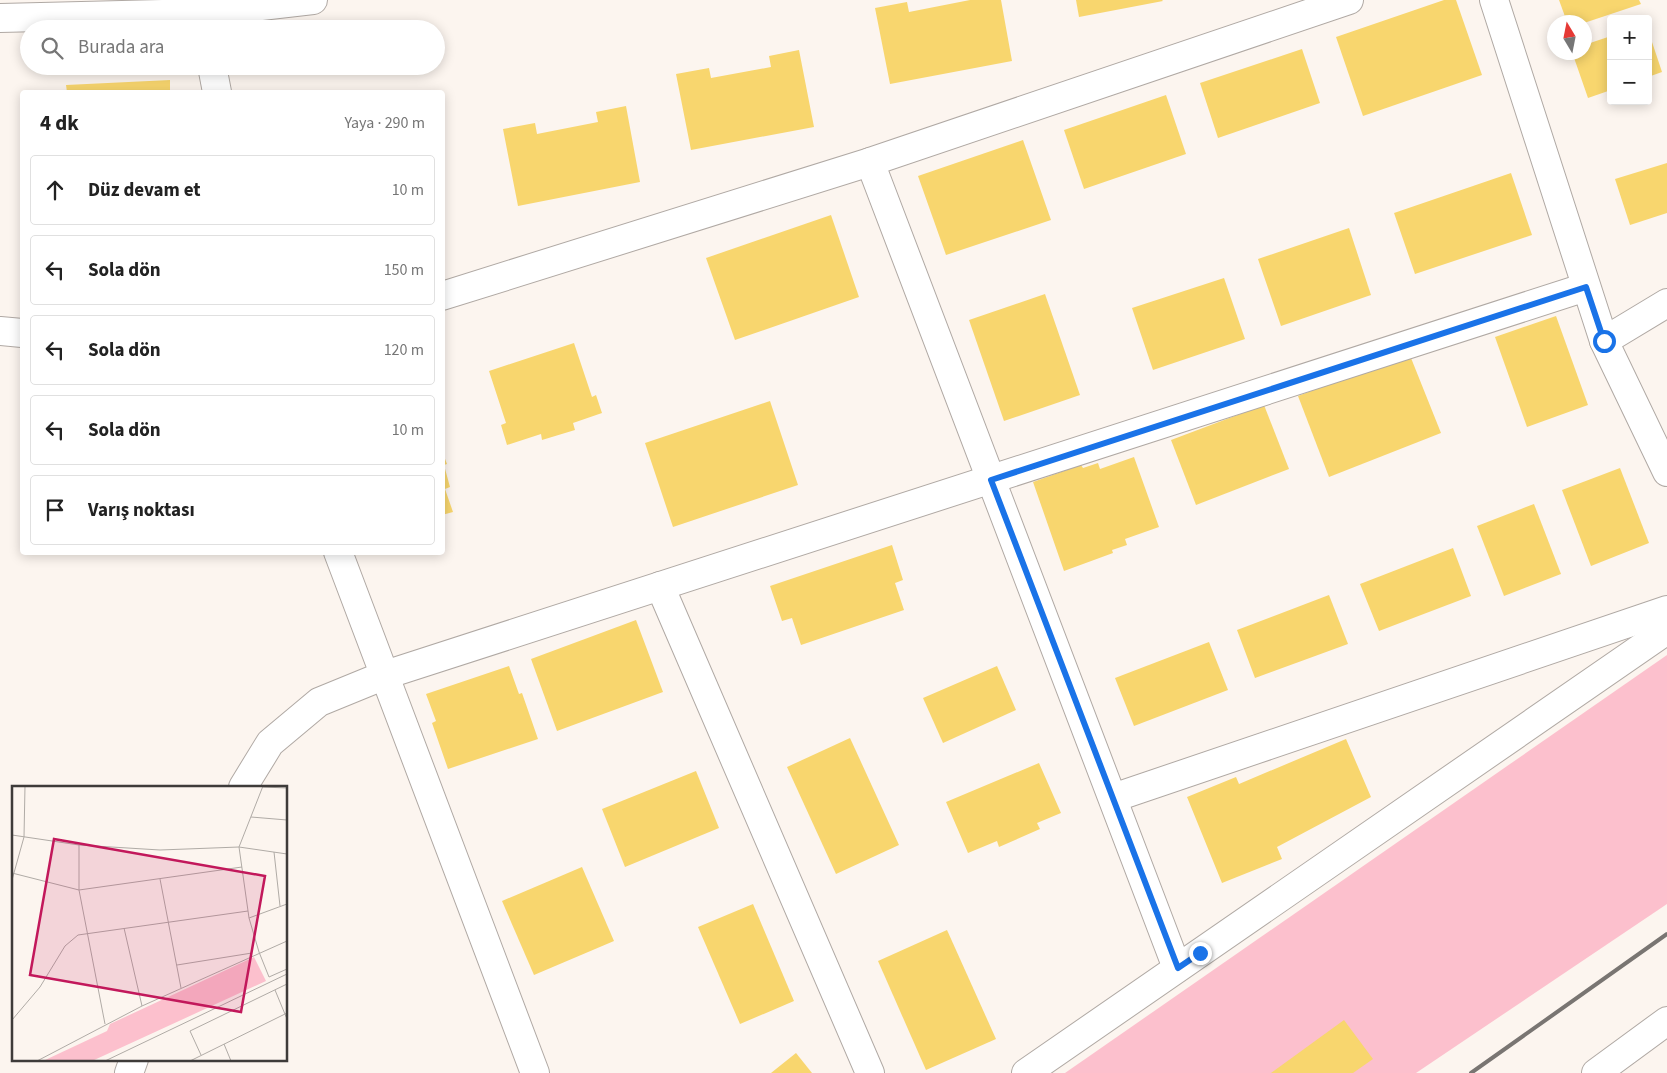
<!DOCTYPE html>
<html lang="tr">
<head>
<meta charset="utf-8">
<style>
	:root { --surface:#fff; --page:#f6f6f6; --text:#222; --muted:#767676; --line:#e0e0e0 }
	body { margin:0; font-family:"Source Sans 3",sans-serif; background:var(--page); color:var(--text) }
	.controls { position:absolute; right:15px; top:15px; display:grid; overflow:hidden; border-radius:5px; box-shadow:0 2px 12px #0003 }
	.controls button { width:45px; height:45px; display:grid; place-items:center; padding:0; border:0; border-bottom:1px solid var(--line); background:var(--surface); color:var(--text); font:25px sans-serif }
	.compass { position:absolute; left:1547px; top:15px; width:45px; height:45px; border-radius:50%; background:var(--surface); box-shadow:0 2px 12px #0003; rotate:350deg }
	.stop { position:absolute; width:15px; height:15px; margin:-11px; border:4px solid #1a73e8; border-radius:50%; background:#fff }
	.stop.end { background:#1a73e8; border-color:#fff; box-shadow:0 1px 5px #0008 }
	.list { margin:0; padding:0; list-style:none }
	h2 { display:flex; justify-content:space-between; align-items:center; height:65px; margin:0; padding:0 20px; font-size:21px }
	h2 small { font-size:16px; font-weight:400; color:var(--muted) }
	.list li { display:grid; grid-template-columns:32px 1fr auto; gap:15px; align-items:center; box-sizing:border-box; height:70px; margin:0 10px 10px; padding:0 10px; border:1px solid var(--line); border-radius:5px }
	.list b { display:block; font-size:19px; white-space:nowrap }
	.list em { font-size:16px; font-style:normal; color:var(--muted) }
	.icon { flex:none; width:28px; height:28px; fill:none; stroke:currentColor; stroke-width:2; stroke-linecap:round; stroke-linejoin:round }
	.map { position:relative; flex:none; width:1667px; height:1073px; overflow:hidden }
	.search { position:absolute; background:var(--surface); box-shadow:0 2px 12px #0003; left:20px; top:20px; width:425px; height:55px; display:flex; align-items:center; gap:12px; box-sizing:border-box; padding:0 18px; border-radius:28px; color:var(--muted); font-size:19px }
	.panel { position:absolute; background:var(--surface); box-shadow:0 2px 12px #0003; left:20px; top:90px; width:425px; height:465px; border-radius:5px }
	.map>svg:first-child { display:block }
	.green { fill:#fcc0cd }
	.building { fill:#f8d66e }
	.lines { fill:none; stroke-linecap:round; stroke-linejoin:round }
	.minor-casing { stroke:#b0a9a4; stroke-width:30 }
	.minor { stroke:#fff; stroke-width:28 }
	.rail { stroke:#797572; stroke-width:4 }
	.route { stroke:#1a73e8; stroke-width:6 }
	.inset-road { fill:none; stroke:#b0aba6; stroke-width:1 }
	.view { fill:#c2185b; fill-opacity:0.15; stroke:#c2185b; stroke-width:2.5 }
	.inset-edge { fill:none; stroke:#3e3b39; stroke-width:2.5 }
</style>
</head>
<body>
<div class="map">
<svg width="1667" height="1073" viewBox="0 0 1667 1073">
	<rect width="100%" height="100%" fill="#fcf5ef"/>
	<!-- green -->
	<path class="green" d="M1667 655V904L1416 1073H1065Z"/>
	<!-- building -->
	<g class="building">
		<path d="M970 0H1001L1012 61 890 84 875 8 907 2 909 12Z"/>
		<path d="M1076 0H1162L1163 1 1079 17Z"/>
		<path d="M1444 0H1456L1482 75 1363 116 1336 37Z"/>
		<path d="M1559 0H1639L1641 4 1584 23 1567 22Z"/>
		<path d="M1649 33 1662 72 1648 77V34Z"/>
		<path d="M1611 36V90L1588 98 1572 52H1584V45Z"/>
		<path d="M1302 49 1320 103 1218 138 1200 83Z"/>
		<path d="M799 50 814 127 691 150 676 74 709 68 711 78 771 67 769 56Z"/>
		<path d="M170 80V92H67L66 85Z"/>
		<path d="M1166 95 1186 154 1084 189 1064 130Z"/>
		<path d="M626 106 640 182 518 206 503 129 535 123 537 134 598 122 596 112Z"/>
		<path d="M1023 140 1051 220 946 255 918 176Z"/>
		<path d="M1667 163V213L1630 225 1615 179Z"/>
		<path d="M1511 173 1532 235 1415 274 1394 213Z"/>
		<path d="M831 215 859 297 735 340 706 258Z"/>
		<path d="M1349 228 1371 295 1281 326 1258 259Z"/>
		<path d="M1224 278 1245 339 1153 370 1132 308Z"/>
		<path d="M1045 294 1080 395 1004 421 969 320Z"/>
		<path d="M1556 316 1588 405 1527 427 1495 337Z"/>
		<path d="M574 343 592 397 596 395 602 413 573 423 575 430 542 440 541 434 507 445 501 425 506 423 489 371Z"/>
		<path d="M1409 353 1441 433 1329 477 1298 396Z"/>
		<path d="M770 401 798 485 673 527 645 443Z"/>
		<path d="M1264 405 1289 469 1196 505 1171 440Z"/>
		<path d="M442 451 447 464 444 465 450 487 445 489 453 512 442 515Z"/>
		<path d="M1134 457 1159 527 1125 539 1127 545 1112 550 1113 553 1064 571 1033 482 1081 465 1083 468 1098 463 1100 469Z"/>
		<path d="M1620 468 1649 543 1591 566 1562 490Z"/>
		<path d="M1534 504 1561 574 1504 596 1477 526Z"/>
		<path d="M892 545 903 580 895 583 904 610 801 645 792 618 782 621 770 586Z"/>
		<path d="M1453 548 1471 596 1379 631 1360 584Z"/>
		<path d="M1329 595 1348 644 1255 678 1237 630Z"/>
		<path d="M636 620 663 692 557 731 531 659Z"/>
		<path d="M1209 642 1228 690 1134 726 1115 678Z"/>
		<path d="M509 666 519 694 522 693 538 739 448 769 432 723 436 721 426 694Z"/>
		<path d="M997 666 1016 710 943 743 923 698Z"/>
		<path d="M850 738 899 845 836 874 787 767Z"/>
		<path d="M1346 739 1371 797 1277 847 1282 859 1222 883 1187 797 1236 777 1239 784Z"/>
		<path d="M1039 763 1061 813 1037 823 1040 829 999 847 997 841 968 853 946 802Z"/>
		<path d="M696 771 719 828 625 867 602 809Z"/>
		<path d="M582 867 614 941 534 975 502 901Z"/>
		<path d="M753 904 794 1001 740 1024 698 927Z"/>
		<path d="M947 930 996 1039 926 1070 878 961Z"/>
		<path d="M1344 1020 1373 1059 1353 1073H1271Z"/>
		<path d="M796 1053 812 1073H771Z"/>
	</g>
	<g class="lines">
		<defs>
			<g id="minor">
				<path d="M1494 0 1604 341 1667 472"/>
				<path d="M0 18 203 13 313 0"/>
				<path d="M212 66 217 92"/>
				<path d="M870 162 1177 968"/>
				<path d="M442 296 870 162 1349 0"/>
				<path d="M0 331 22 333"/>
				<path d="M1604 341 1667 303"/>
				<path d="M338 552 535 1073"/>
				<path d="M660 586 870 1073"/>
				<path d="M243 787 270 743 319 702 385 675 1586 287"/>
				<path d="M1113 798 1667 610"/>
				<path d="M129 1073 134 1059"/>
				<path d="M1026 1073 1667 630"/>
				<path d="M1596 1073 1667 1021"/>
			</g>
		</defs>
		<!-- minor casing -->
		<use href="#minor" class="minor-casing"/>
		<!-- minor -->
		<use href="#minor" class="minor"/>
		<!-- rail -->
		<path class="rail" d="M1471 1073 1667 934"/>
	</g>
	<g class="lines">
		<!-- route -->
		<path class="route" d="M1200 953 1178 968 991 480 1586 287 1604 341"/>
	</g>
	<!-- overview -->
	<g transform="translate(12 786)">
		<rect width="275" height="275" fill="#fcf5ef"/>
		<path d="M242 171 254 195 80 275H31L95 245 98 238Z" fill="#fcc0cd"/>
		<path class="inset-road" d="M251 0 227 61 237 132 247 166 257 191 275 183M251 1 275 2M239 31 275 34M0 49 67 59 148 64 227 61 275 68M67 59V104L93 238M262 66 268 120M0 87 67 104 230 81M148 93 169 202M0 94 12 51 13 0M237 132 275 118M112 142 130 220M165 179 240 167M263 204 275 233M0 234 28 201 53 160 66 149 236 125M212 258 219 275M189 269 178 245 275 198M25 275 130 220 275 155M93 275 275 188M178 275 275 227"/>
		<path class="view" d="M42 53 253 90 229 226 18 189Z"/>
		<rect width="275" height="275" class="inset-edge"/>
	</g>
</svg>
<div class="controls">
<button>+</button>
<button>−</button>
</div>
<svg class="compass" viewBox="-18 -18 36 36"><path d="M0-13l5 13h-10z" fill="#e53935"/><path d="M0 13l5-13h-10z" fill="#767676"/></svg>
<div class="stop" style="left:1604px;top:341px"></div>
<div class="stop end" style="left:1200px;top:953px"></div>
<div class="search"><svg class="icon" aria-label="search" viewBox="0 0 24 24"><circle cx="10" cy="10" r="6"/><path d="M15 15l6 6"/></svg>Burada ara</div>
<section class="panel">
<h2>4 dk<small>Yaya · 290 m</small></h2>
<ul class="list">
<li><svg class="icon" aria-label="ahead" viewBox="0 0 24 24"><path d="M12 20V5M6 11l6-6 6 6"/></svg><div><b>Düz devam et</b></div><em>10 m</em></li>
<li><svg class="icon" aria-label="left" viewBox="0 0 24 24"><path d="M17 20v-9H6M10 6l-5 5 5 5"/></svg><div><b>Sola dön</b></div><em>150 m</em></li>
<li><svg class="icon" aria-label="left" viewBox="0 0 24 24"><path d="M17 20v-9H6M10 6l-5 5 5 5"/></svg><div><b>Sola dön</b></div><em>120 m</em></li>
<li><svg class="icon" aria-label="left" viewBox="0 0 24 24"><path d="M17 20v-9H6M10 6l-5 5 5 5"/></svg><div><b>Sola dön</b></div><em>10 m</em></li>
<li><svg class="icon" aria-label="arrive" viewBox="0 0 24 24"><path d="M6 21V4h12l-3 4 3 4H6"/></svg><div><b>Varış noktası</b></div></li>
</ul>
</section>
</div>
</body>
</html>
